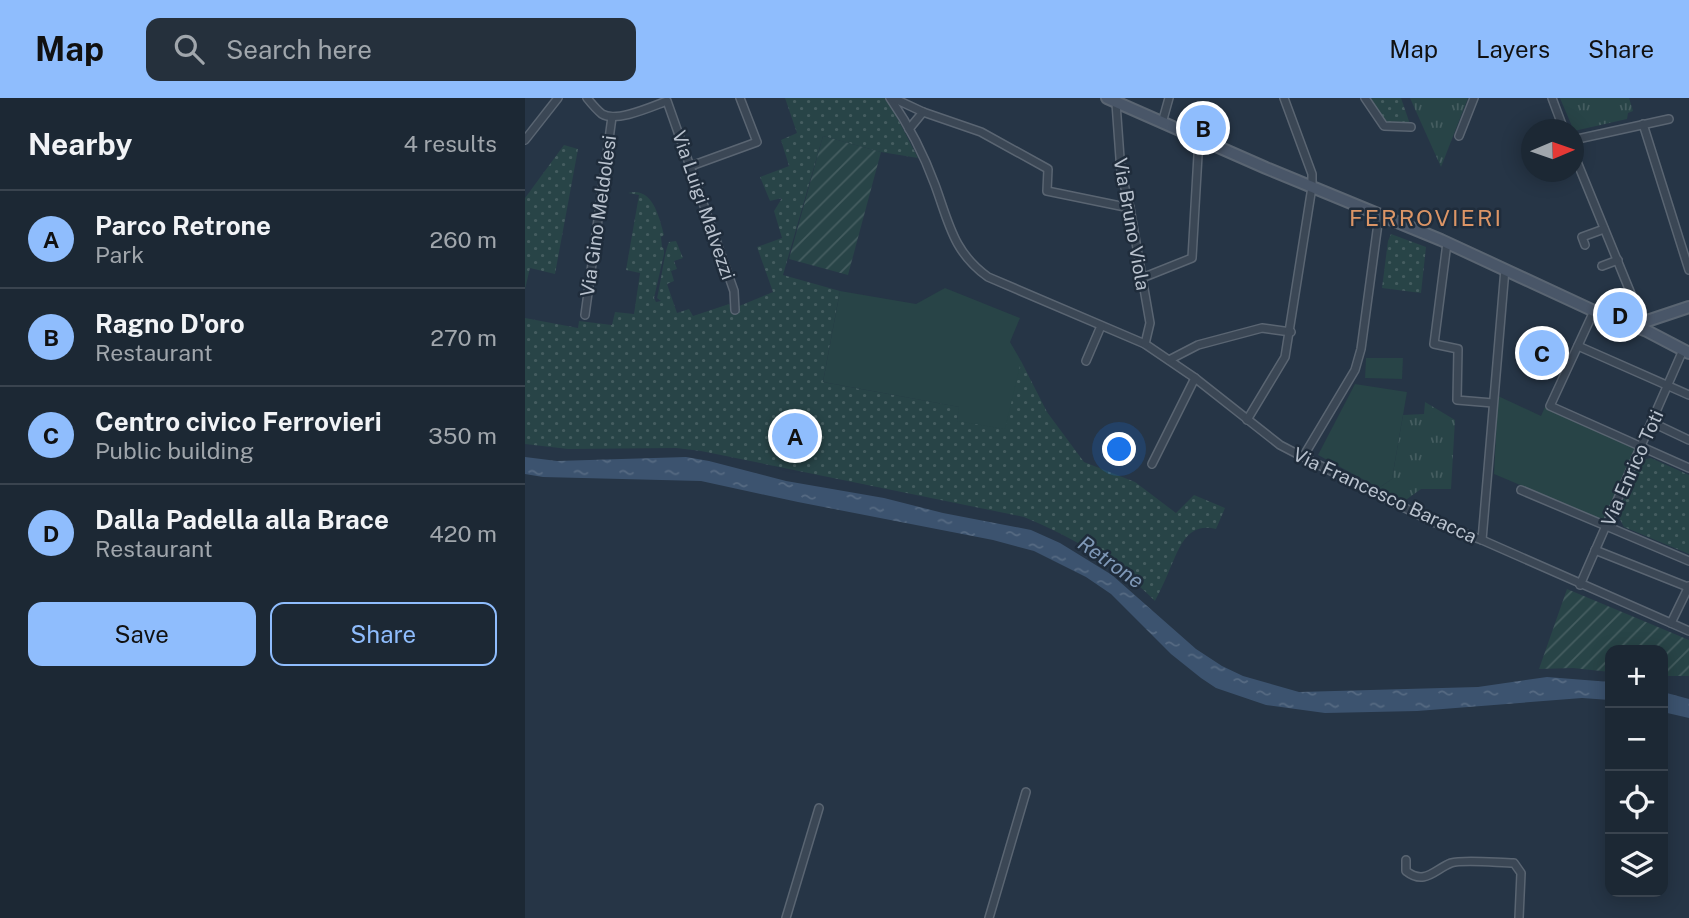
<!DOCTYPE html>
<html lang="en">
<head>
<meta charset="utf-8">
<style>
	:root { --surface:#1c2834; --page:#25303c; --text:#f1f3f6; --muted:#a0a6ac; --line:#3a444f; --accent:#8fbdfd }
	body { margin:0; font-family:"Public Sans",sans-serif; background:var(--page); color:var(--text) }
	.controls { position:absolute; right:21px; bottom:21px; display:grid; overflow:hidden; border-radius:14px; box-shadow:0 4px 18px #0003 }
	.controls button { width:63px; height:63px; display:grid; place-items:center; padding:0; border:0; border-bottom:2px solid var(--line); background:var(--surface); color:var(--text); font:35px sans-serif }
	.compass { position:absolute; left:996px; top:21px; width:63px; height:63px; border-radius:50%; background:var(--surface); box-shadow:0 4px 18px #0003; rotate:88deg }
	.you { position:absolute; left:595px; top:352px; width:24px; height:24px; margin:-18px; border:5px solid #fff; border-radius:50%; background:#1a73e8; box-shadow:0 0 0 10px #1a73e833 }
	.badge { display:grid; place-items:center; width:46px; height:46px; border-radius:50%; background:var(--accent); color:#111; font-size:23px; font-weight:700 }
	.pin { position:absolute; translate:-50% -50%; border:4px solid #fff; box-shadow:0 2px 7px #0006 }
	.list { margin:0; padding:0; list-style:none }
	h2 { display:flex; justify-content:space-between; align-items:center; height:91px; margin:0; padding:0 28px; font-size:30px }
	h2 small { font-size:23px; font-weight:400; color:var(--muted) }
	.list li { display:grid; grid-template-columns:46px 1fr auto; gap:21px; align-items:center; box-sizing:border-box; height:98px; padding:0 28px; border-top:2px solid var(--line) }
	.list b { display:block; font-size:26px; white-space:nowrap }
	.list p { margin:0; font-size:23px; white-space:nowrap; color:var(--muted) }
	.list em { font-size:23px; font-style:normal; color:var(--muted) }
	.actions { display:flex; gap:14px; padding:21px 28px }
	.actions a { flex:1; padding:16px 0; border:2px solid var(--accent); border-radius:14px; text-align:center; font-size:24px; color:var(--accent) }
	.actions .main { background:var(--accent); color:#111 }
	.icon { flex:none; width:38px; height:38px; fill:none; stroke:currentColor; stroke-width:2; stroke-linecap:round; stroke-linejoin:round }
	.map { position:relative; flex:none; width:1164px; height:820px; overflow:hidden }
	header { display:flex; align-items:center; gap:42px; box-sizing:border-box; height:98px; padding:0 35px; background:var(--accent); color:#111 }
	header strong { font-size:33px }
	nav { display:flex; gap:38px; margin-inline-start:auto; font-size:24px }
	.search { width:490px; height:63px; background:var(--page); display:flex; align-items:center; gap:18px; box-sizing:border-box; padding:0 24px; border-radius:14px; color:var(--muted); font-size:26px }
	main { display:flex }
	aside { flex:1; background:var(--surface) }
	.map>svg:first-child { display:block }
	.grass { fill:url(#grass-tufts) }
	.park { fill:url(#park-dots) }
	.garden { fill:url(#garden-furrows) }
	.pitch { fill:#284447 }
	.water { fill:url(#water-ripples) }
	.lines { fill:none; stroke-linecap:round; stroke-linejoin:round }
	.minor-casing { stroke:#5a6572; stroke-width:10 }
	.secondary-casing { stroke:#5a6572; stroke-width:14 }
	.minor { stroke:#3b4755; stroke-width:7 }
	.secondary { stroke:#495668; stroke-width:10 }
	.labels { text-anchor:middle; dominant-baseline:central; stroke-width:5; stroke-linejoin:round; paint-order:stroke }
	.street-label { font-size:19px; fill:#b9c2ce; stroke:#1f2c3b }
	.water-label { font-size:21px; font-style:italic; fill:#7f98b7; stroke:#1f2c3b }
	.quarter-label { font-size:23px; letter-spacing:2px; fill:#dc9566; stroke:#1f2c3b }
</style>
</head>
<body>
<header>
<strong>Map</strong>
<div class="search"><svg class="icon" aria-label="search" viewBox="0 0 24 24"><circle cx="10" cy="10" r="6"/><path d="M15 15l6 6"/></svg>Search here</div>
<nav><a>Map</a><a>Layers</a><a>Share</a></nav>
</header>
<main>
<aside>
<h2>Nearby<small>4 results</small></h2>
<ul class="list">
<li><span class="badge">A</span><div><b>Parco Retrone</b><p>Park</p></div><em>260 m</em></li>
<li><span class="badge">B</span><div><b>Ragno D'oro</b><p>Restaurant</p></div><em>270 m</em></li>
<li><span class="badge">C</span><div><b>Centro civico Ferrovieri</b><p>Public building</p></div><em>350 m</em></li>
<li><span class="badge">D</span><div><b>Dalla Padella alla Brace</b><p>Restaurant</p></div><em>420 m</em></li>
</ul>
<div class="actions"><a class="main">Save</a><a>Share</a></div>
</aside>
<div class="map">
<svg width="1164" height="820" viewBox="0 0 1164 820">
	<defs>
		<pattern id="grass-tufts" width="24" height="20" patternUnits="userSpaceOnUse" patternTransform="scale(1.75)"><rect width="24" height="20" fill="#284447"/><path d="M3 7l-1-3M5 7V3M7 7l1-3M15 17l-1-3M17 17v-4M19 17l1-3" fill="none" stroke="#455d60"/></pattern>
		<pattern id="park-dots" width="8" height="8" patternUnits="userSpaceOnUse" patternTransform="scale(1.75)"><rect width="8" height="8" fill="#284447"/><path d="M2 2h.1M6 6h.1" fill="none" stroke="#455d60" stroke-width="1.8" stroke-linecap="round"/></pattern>
		<pattern id="garden-furrows" width="10" height="10" patternUnits="userSpaceOnUse" patternTransform="scale(1.75)"><rect width="10" height="10" fill="#284447"/><path d="M-1 1l2-2M0 10L10 0M9 11l2-2" fill="none" stroke="#455d60"/></pattern>
		<pattern id="water-ripples" width="26" height="14" patternUnits="userSpaceOnUse" patternTransform="scale(1.75)"><rect width="26" height="14" fill="#3c536f"/><path d="M2 4q2-2 4 0t4 0M15 11q2-2 4 0t4 0" fill="none" stroke="#566a82"/></pattern>
	</defs>
	<rect width="100%" height="100%" fill="#263546"/>
	<!-- grass -->
	<g class="grass">
		<path d="M885 0H943L916 69Z"/>
		<path d="M1035 0H1104L1108 13 1103 15 1102 21 1049 33Z"/>
		<path d="M900 304 930 322 926 391H896L878 404 854 390 867 381 878 317 899 316Z"/>
	</g>
	<!-- park -->
	<g class="park">
		<path d="M260 0H362L393 60 356 54 298 38 258 177 315 193 298 284 435 309 432 322 496 263 522 314 559 364 610 384 651 415 669 397 700 410 691 431C661 424 654 451 644 473 640 483 635 493 630 503 591 464 549 440 499 419L176 353 151 350 43 351 0 346V220L53 230 54 223 87 227 90 214 109 216 115 175 101 172 114 97 103 95C127 88 134 118 139 137L136 139 137 149 139 151V156L129 200 131 204 136 203 132 200C136 185 139 155 144 144L151 143 158 160 149 163 152 171 146 173 149 183 142 186 152 215 164 211 168 218 204 206 207 211 248 194 232 149 257 140 249 113 257 100 245 103 235 79 264 68 256 42 272 35Z"/>
		<path d="M840 0H876L886 29 859 28Z"/>
		<path d="M39 47 53 51 30 176 5 170 0 191V100Z"/>
		<path d="M866 136 901 149 896 195 857 190 863 143Z"/>
		<path d="M1126 360 1164 377V456L1099 429 1092 416 1116 362Z"/>
	</g>
	<!-- garden -->
	<g class="garden">
		<path d="M298 38 356 54 323 177 264 161Z"/>
		<path d="M1042 491 1164 542V578H1138V552H1085V574L1048 570 1014 571Z"/>
	</g>
	<!-- pitch -->
	<g class="pitch">
		<path d="M420 190 495 220 485 244 496 263 480 331 432 323 434 309 298 284 315 193 391 206Z"/>
		<path d="M841 260H878L877 281 840 280Z"/>
		<path d="M830 286 882 294 867 381 854 390 793 357Z"/>
		<path d="M973 298 1016 318 1020 309 1113 350 1081 421 1078 422 969 376Z"/>
	</g>
	<!-- water -->
	<g class="water">
		<path d="M0 359 32 363 161 359 184 363 261 383 359 400 418 415 506 432 535 445 587 477 671 551 697 568 718 578 774 594 953 589 1022 579 1085 584V602L1057 600 892 613 800 615 741 607 691 590 676 580 646 556 586 496 561 479 509 453 468 442 273 404 176 383 18 379 0 376Z"/>
		<path d="M1138 594 1164 601V620L1138 614Z"/>
	</g>
	<g class="lines">
		<defs>
			<g id="minor">
				<path d="M62 0C66 5 72 12 77 16 91 25 128 8 142 3L209 193 210 212"/>
				<path d="M365 0C383 26 399 57 410 87 424 125 428 154 463 179L620 246 670 280 755 347 778 359 908 424 957 442 1164 533"/>
				<path d="M368 0 398 14 384 31"/>
				<path d="M840 0 859 28 886 29"/>
				<path d="M1027 0 1039 32"/>
				<path d="M591 5 596 74 605 110 625 225 620 246"/>
				<path d="M398 14 456 34 523 71 522 93 605 110"/>
				<path d="M637 25 644 0"/>
				<path d="M1118 26 1164 172"/>
				<path d="M934 38 949 0"/>
				<path d="M0 42 33 0"/>
				<path d="M1048 42 1144 21"/>
				<path d="M1048 54 1113 213 1122 223"/>
				<path d="M166 68 232 44 215 0"/>
				<path d="M922 145 909 246 933 251 932 302 968 305"/>
				<path d="M1060 147 1057 139 1079 131"/>
				<path d="M1077 168 1093 162"/>
				<path d="M617 180 667 160 674 40"/>
				<path d="M1069 213 1025 308 1164 370"/>
				<path d="M60 217 87 19"/>
				<path d="M1053 248 1164 297"/>
				<path d="M644 262 673 247 737 230 766 234"/>
				<path d="M561 263 576 228"/>
				<path d="M722 322 760 259 787 89V76L759 0"/>
				<path d="M1128 325 1164 342"/>
				<path d="M778 359 830 272 836 251 854 118"/>
				<path d="M627 366 670 280"/>
				<path d="M996 392 1164 463"/>
				<path d="M957 442 980 171"/>
				<path d="M1070 452 1163 489"/>
				<path d="M1055 487 1158 252"/>
				<path d="M1146 525 1164 488"/>
				<path d="M881 762V773C900 788 910 771 926 765 939 761 974 765 989 765L996 775 994 820"/>
				<path d="M261 820 294 710"/>
				<path d="M464 820 501 694"/>
			</g>
			<g id="secondary">
				<path d="M582 0 741 70 916 142 1069 213 1122 233 1164 255"/>
				<path d="M1105 225 1122 223 1164 209"/>
			</g>
		</defs>
		<!-- minor casing -->
		<use href="#minor" class="minor-casing"/>
		<!-- secondary casing -->
		<use href="#secondary" class="secondary-casing"/>
		<!-- minor -->
		<use href="#minor" class="minor"/>
		<!-- secondary -->
		<use href="#secondary" class="secondary"/>
	</g>
	<g class="labels">
		<!-- street labels -->
		<g class="street-label">
			<text transform="translate(179 107) rotate(71)">Via Luigi Malvezzi</text>
			<text transform="translate(73 118) rotate(-82)">Via Gino Meldolesi</text>
			<text transform="translate(607 126) rotate(80)">Via Bruno Viola</text>
			<text transform="translate(1107 370) rotate(-66)">Via Enrico Toti</text>
			<text transform="translate(860 397) rotate(25)">Via Francesco Baracca</text>
		</g>
		<!-- water labels -->
		<g class="water-label">
			<text transform="translate(586 464) rotate(35)">Retrone</text>
		</g>
		<!-- quarter labels -->
		<g class="quarter-label">
			<text x="901" y="119">FERROVIERI</text>
		</g>
	</g>
</svg>
<div class="controls">
<button>+</button>
<button>−</button>
<button><svg class="icon" aria-label="locate" viewBox="0 0 24 24"><circle cx="12" cy="12" r="6"/><path d="M12 2v4M12 18v4M2 12h4M18 12h4"/></svg></button>
<button><svg class="icon" aria-label="layers" viewBox="0 0 24 24"><path d="M12 4l9 5-9 5-9-5zM3 14l9 5 9-5"/></svg></button>
</div>
<svg class="compass" viewBox="-18 -18 36 36"><path d="M0-13l5 13h-10z" fill="#e53935"/><path d="M0 13l5-13h-10z" fill="#a0a6ac"/></svg>
<div class="you"></div>
<div class="pin badge" style="left:270px;top:338px">A</div>
<div class="pin badge" style="left:678px;top:30px">B</div>
<div class="pin badge" style="left:1017px;top:255px">C</div>
<div class="pin badge" style="left:1095px;top:217px">D</div>
</div>
</main>
</body>
</html>
